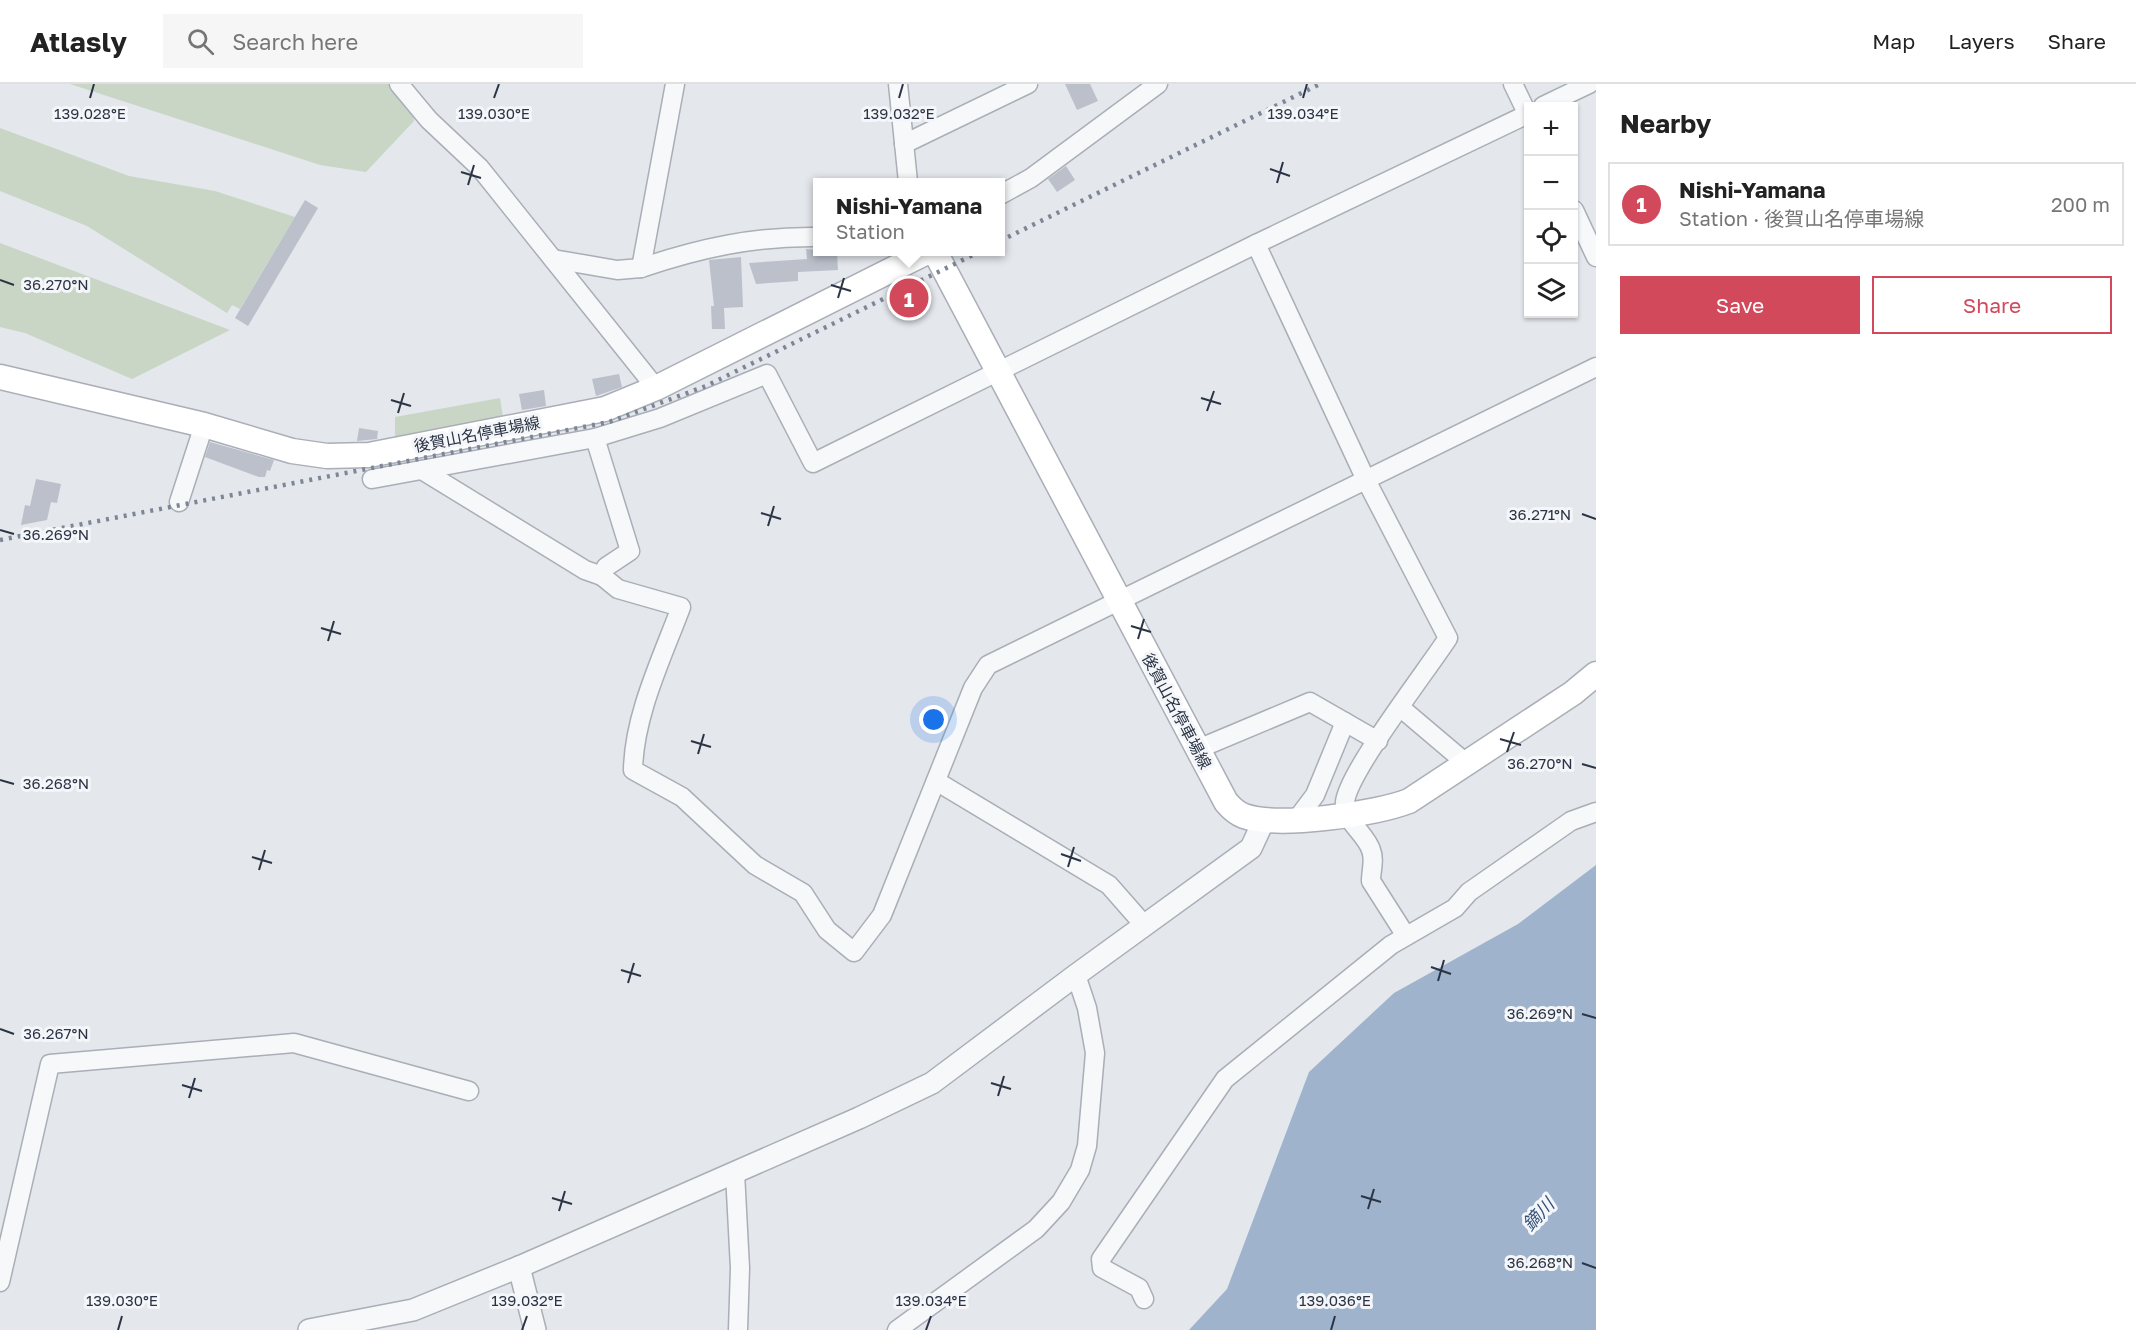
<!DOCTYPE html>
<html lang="en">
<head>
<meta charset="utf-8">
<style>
	:root { --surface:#fff; --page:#f6f6f6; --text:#222; --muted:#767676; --line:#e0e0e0; --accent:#d1495b }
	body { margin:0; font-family:"Golos Text","Noto Sans JP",sans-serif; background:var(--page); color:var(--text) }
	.controls { position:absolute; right:18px; top:18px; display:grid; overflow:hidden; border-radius:0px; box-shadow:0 2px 4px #0004 }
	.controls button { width:54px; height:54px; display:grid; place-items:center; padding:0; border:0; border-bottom:2px solid var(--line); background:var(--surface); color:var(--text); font:30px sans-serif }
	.you { position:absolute; left:934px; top:636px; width:21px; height:21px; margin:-15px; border:4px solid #fff; border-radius:50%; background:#1a73e8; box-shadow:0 0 0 9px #1a73e833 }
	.badge { display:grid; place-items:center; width:39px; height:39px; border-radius:50%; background:var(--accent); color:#fff; font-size:20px; font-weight:700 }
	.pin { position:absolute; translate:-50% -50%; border:3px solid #fff; box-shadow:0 2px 6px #0006 }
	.popup { position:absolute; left:813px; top:94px; width:192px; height:78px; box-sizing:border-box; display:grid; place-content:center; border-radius:0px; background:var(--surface); filter:drop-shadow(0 2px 4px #0005); font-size:20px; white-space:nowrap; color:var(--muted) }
	.popup b { font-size:22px; color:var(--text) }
	.popup::after { content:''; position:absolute; left:50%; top:100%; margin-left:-12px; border:12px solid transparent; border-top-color:var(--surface) }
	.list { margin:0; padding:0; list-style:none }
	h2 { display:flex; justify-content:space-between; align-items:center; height:78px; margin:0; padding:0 24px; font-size:26px }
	h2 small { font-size:20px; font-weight:400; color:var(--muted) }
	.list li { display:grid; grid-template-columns:39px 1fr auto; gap:18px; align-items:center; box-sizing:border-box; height:84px; margin:0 12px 12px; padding:0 12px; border:2px solid var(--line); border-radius:0px }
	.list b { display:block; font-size:22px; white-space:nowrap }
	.list p { margin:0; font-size:20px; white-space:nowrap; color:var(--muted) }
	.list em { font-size:20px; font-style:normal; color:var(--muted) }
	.actions { display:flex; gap:12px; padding:18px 24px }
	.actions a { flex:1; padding:14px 0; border:2px solid var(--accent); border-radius:0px; text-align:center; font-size:21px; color:var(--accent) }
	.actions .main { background:var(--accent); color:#fff }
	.icon { flex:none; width:33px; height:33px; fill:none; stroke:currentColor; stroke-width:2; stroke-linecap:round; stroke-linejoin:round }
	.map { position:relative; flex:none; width:1596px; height:1246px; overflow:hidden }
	header { display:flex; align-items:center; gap:36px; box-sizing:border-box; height:84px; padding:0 30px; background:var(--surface); border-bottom:2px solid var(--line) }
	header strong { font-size:28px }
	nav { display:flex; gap:33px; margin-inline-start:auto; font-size:21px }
	.search { width:420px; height:54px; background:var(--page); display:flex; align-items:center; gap:15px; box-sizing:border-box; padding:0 21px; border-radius:0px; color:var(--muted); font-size:22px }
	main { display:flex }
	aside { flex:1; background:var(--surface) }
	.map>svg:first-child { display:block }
	.green { fill:#c9d6c5 }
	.water { fill:#9fb4cc }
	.building { fill:#bbc0ca }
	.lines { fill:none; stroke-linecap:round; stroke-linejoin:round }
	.minor-casing { stroke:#a9aeb7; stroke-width:21 }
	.tertiary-casing { stroke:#a9aeb7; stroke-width:24 }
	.secondary-casing { stroke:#a9aeb7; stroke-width:27 }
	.minor { stroke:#f7f8fa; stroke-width:18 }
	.tertiary { stroke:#f7f8fa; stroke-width:21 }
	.secondary { stroke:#fff; stroke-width:24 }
	.rail { stroke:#7d8696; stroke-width:4.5; stroke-dasharray:3 6; stroke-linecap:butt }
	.ticks { fill:none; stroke:#2b3445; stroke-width:2 }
	.labels { text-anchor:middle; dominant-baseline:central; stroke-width:6; stroke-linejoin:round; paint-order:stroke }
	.street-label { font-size:16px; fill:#2b3445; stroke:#f4f6f9 }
	.water-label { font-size:18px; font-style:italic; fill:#34527a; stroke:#f4f6f9 }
	.ticks-label { font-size:15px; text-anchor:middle; fill:#2b3445; stroke:#f4f6f9; stroke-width:6; stroke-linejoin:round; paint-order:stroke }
</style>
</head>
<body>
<header>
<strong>Atlasly</strong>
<div class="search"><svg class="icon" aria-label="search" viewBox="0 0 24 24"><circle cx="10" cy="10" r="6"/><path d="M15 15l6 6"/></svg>Search here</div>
<nav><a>Map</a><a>Layers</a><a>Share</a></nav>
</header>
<main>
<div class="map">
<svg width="1596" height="1246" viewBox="0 0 1596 1246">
	<rect width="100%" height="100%" fill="#e4e7ec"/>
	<!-- green -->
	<g class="green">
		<path d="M70 0H395L410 12 414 37 366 88 320 81Z"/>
		<path d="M0 44 129 92 215 107 295 133 240 225 232 221 227 229 87 142 0 107Z"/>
		<path d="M0 159 230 246 132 295 25 249 0 243Z"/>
		<path d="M500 314 504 339 395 361V333Z"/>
	</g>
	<!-- water -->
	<path class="water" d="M1596 781V1246H1189L1227 1205 1309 988 1394 909 1518 840Z"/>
	<!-- building -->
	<g class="building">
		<path d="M1065 0H1090L1098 17 1077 26Z"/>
		<path d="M1066 82 1075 96 1057 108 1048 95Z"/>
		<path d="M305 116 318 124 248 242 235 234Z"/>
		<path d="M806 165 837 168 838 186 798 188V197L756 200 749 179 807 175Z"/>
		<path d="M741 173 743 223 724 224 725 245H712L711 222H714L709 176Z"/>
		<path d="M619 290 622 303 596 312 592 295Z"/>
		<path d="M544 306 546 322 522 326 519 310Z"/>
		<path d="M359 344 378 347 377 355 357 357Z"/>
		<path d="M210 358 274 376 270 387 267 386 265 393H259L205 373Z"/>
		<path d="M36 395 61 400 57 419 51 418 47 436 21 441 25 421 30 422Z"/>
	</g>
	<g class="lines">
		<defs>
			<g id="minor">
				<path d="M399 0 429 36 480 84 656 304"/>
				<path d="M898 0 908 98"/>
				<path d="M1513 0 1528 31"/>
				<path d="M1543 22 1589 0"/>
				<path d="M904 60 1028 0"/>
				<path d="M1000 111 1031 94 1158 0"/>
				<path d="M1574 126 1596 173"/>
				<path d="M1256 160 1366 396 1448 554C1428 585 1348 688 1345 718 1343 736 1366 750 1371 766 1375 776 1371 786 1371 797L1406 852"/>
				<path d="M553 175 617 186 641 184 675 0"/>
				<path d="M641 184C700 164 755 152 818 153"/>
				<path d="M595 354 630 467 606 483 602 492 618 505 681 523C662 574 634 631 633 686L682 713 755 781 803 809 827 846 854 868 882 831 973 604 988 581 1596 283"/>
				<path d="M422 386 585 486 602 492"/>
				<path d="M372 395 595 354 660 334 767 290 813 379 1256 160 1528 30"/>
				<path d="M179 418 204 341"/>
				<path d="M1401 624 1466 679"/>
				<path d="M1198 665 1310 618 1378 657"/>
				<path d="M936 697 1109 801 1145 842"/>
				<path d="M1297 735 1315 711 1345 638"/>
				<path d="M735 1089 740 1184 738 1246"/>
				<path d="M0 1198 50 980 294 959 469 1007"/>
				<path d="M1144 1215 1139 1204 1102 1184 1101 1175 1225 995 1391 861 1455 824 1469 808 1571 737 1596 728"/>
				<path d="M897 1246 1036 1145 1061 1118 1080 1086 1087 1062 1095 969 1087 924 1076 891"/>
			</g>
			<g id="tertiary">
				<path d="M519 1183 535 1246"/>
				<path d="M309 1246 413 1226 519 1183 859 1034 932 999 1076 891 1251 764 1264 736"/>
			</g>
			<g id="secondary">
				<path d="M935 168 1226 718C1231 724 1236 729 1244 732 1278 744 1375 730 1409 717L1573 609 1596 590"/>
				<path d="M0 293 204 341 292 367 327 372 369 371 605 325 656 304 927 168"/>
			</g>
		</defs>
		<!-- minor casing -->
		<use href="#minor" class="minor-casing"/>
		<!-- tertiary casing -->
		<use href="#tertiary" class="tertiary-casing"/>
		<!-- secondary casing -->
		<use href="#secondary" class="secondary-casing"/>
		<!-- minor -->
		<use href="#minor" class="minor"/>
		<!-- tertiary -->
		<use href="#tertiary" class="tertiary"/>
		<!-- secondary -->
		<use href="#secondary" class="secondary"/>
		<!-- rail -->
		<g class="rail">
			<path d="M1000 157 1320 0"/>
			<path d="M0 456 609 338 706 302 979 168"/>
		</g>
	</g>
	<!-- ticks -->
	<path class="ticks" d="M90 14 94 0M494 14 499 0M899 14 903 0M1303 14 1307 0M1270 85 1290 92M461 88 481 94M1277 99 1283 78M468 101 474 81M0 196 14 201M831 201 851 207M838 214 844 194M1201 314 1221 320M391 316 411 322M1207 327 1214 307M398 329 404 309M761 429 781 435M1582 430 1596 435M768 442 774 422M0 446 14 450M1131 542 1151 548M321 544 341 550M1138 555 1144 535M328 557 334 537M1500 655 1521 661M691 657 711 663M1507 668 1514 648M698 670 704 650M1582 680 1596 684M0 696 14 700M1061 770 1081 777M252 773 272 779M1068 783 1074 763M259 786 265 766M1431 883 1451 890M621 886 641 892M1438 897 1444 876M628 899 634 879M1582 930 1596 934M0 945 14 950M991 999 1011 1005M182 1001 202 1007M998 1012 1004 992M189 1014 195 994M1361 1112 1381 1118M552 1114 572 1120M1368 1125 1374 1105M559 1127 565 1107M1582 1179 1596 1184M118 1246 122 1232M522 1246 527 1232M926 1246 931 1232M1331 1246 1335 1232"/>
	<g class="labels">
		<!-- street labels -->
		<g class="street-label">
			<text transform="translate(477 350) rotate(-11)">後賀山名停車場線</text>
			<text transform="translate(1177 627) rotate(62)">後賀山名停車場線</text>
		</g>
		<!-- water labels -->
		<g class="water-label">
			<text transform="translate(1538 1130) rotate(-47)">鏑川</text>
		</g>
	</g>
	<g class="ticks-label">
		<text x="90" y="35">139.028°E</text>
		<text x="494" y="35">139.030°E</text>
		<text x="899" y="35">139.032°E</text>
		<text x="1303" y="35">139.034°E</text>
		<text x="56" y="206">36.270°N</text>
		<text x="1540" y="436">36.271°N</text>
		<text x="56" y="456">36.269°N</text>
		<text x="1540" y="685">36.270°N</text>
		<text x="56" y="705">36.268°N</text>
		<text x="1540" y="935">36.269°N</text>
		<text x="56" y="955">36.267°N</text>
		<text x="1540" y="1184">36.268°N</text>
		<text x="122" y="1222">139.030°E</text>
		<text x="527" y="1222">139.032°E</text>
		<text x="931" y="1222">139.034°E</text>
		<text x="1335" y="1222">139.036°E</text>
	</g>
</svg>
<div class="controls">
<button>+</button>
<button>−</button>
<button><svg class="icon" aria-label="locate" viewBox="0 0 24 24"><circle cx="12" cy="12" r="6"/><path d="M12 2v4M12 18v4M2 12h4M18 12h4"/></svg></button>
<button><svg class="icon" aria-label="layers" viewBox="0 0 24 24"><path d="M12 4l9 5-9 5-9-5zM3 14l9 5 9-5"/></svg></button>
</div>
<div class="you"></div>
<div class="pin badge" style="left:909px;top:214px">1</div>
<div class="popup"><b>Nishi-Yamana</b>Station</div>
</div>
<aside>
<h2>Nearby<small></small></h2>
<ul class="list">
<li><span class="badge">1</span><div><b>Nishi-Yamana</b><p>Station · 後賀山名停車場線</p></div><em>200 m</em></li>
</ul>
<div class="actions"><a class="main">Save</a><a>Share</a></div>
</aside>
</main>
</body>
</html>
